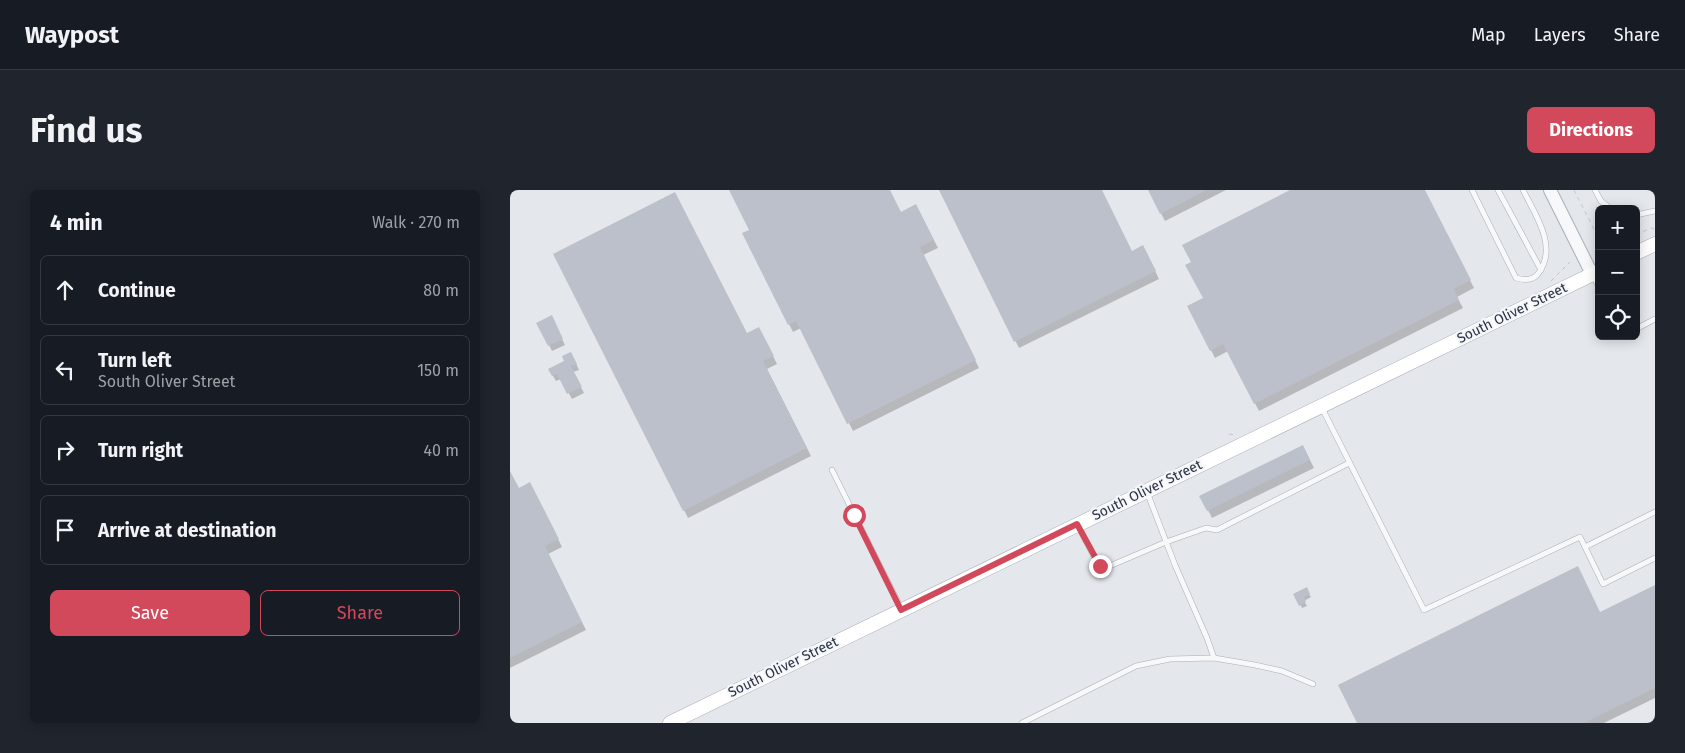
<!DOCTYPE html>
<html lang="en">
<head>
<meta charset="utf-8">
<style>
	:root { --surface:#171b24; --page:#20242c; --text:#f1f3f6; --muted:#9ea1a6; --line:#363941; --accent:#d1495b }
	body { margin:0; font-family:"Fira Sans",sans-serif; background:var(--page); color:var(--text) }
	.controls { position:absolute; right:15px; top:15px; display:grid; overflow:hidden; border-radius:8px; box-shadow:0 2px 12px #0003 }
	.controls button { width:45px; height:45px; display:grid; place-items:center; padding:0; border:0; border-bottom:1px solid var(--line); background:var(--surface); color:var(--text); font:25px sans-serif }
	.stop { position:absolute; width:15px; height:15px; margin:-11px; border:4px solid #d1495b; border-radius:50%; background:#fff }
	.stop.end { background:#d1495b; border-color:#fff; box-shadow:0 1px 5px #0008 }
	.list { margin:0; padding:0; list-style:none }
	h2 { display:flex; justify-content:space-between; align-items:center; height:65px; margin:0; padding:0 20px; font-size:21px }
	h2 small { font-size:16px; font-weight:400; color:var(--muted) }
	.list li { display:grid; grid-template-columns:32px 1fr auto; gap:15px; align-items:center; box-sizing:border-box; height:70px; margin:0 10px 10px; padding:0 10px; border:1px solid var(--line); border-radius:8px }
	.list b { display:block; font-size:19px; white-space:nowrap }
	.list p { margin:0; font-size:16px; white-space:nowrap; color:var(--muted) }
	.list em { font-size:16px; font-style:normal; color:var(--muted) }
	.actions { display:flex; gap:10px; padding:15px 20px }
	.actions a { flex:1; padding:11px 0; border:1px solid var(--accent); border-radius:8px; text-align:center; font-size:18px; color:var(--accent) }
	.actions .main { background:var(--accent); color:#fff }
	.icon { flex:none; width:28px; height:28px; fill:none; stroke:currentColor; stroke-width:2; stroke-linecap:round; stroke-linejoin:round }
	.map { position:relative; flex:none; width:1145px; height:533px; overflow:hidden; border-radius:8px }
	header { display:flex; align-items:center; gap:30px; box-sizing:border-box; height:70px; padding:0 25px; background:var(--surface); border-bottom:1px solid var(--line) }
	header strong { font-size:24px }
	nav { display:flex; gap:28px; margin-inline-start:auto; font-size:18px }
	.intro { display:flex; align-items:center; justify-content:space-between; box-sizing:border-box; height:120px; padding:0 30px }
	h1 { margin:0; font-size:35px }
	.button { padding:12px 22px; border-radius:8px; background:var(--accent); color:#fff; font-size:18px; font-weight:700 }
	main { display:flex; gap:30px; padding:0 30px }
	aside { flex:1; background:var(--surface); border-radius:8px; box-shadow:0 2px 12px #0003 }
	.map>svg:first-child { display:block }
	.shadow { fill:#0003 }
	.building { fill:#bbc0ca }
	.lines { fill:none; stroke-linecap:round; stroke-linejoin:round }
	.service-casing { stroke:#a9aeb7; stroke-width:6 }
	.tertiary-casing { stroke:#a9aeb7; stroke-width:14 }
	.secondary-casing { stroke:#a9aeb7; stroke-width:15 }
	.path { stroke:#c2c5cb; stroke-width:1; stroke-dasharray:4 4; stroke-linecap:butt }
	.service { stroke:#f7f8fa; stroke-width:5 }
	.tertiary { stroke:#f7f8fa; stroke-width:12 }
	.secondary { stroke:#fff; stroke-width:14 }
	.route { stroke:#d1495b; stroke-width:6 }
	.labels { text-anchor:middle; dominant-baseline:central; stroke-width:4.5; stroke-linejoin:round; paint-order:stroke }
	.street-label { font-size:14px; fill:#2b3445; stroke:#f4f6f9 }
</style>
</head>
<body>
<header>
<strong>Waypost</strong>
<nav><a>Map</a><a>Layers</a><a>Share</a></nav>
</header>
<div class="intro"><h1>Find us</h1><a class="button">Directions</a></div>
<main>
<aside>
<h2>4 min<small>Walk · 270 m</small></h2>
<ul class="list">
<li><svg class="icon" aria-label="ahead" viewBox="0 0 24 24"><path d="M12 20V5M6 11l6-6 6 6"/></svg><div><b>Continue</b></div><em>80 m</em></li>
<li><svg class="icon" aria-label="left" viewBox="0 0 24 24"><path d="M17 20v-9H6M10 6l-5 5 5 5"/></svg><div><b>Turn left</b><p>South Oliver Street</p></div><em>150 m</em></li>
<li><svg class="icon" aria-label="right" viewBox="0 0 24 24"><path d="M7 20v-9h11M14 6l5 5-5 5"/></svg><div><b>Turn right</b></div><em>40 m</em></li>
<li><svg class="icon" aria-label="arrive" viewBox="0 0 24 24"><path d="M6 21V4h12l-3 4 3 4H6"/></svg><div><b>Arrive at destination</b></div></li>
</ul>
<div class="actions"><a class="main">Save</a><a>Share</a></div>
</aside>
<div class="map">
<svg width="1145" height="533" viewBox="0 0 1145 533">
	<rect width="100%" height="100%" fill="#e4e7ec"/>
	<!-- shadow -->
	<g class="shadow">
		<path d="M220 0H379L391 23H410L428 58 413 65 469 178 343 241 291 138 283 142 279 134 241 40Z"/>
		<path d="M430 0H591L622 62 637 64 649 89 509 158Z"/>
		<path d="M639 0H716L655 31Z"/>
		<path d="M783 0H914L964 98 947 107 953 118 749 221 718 161 705 168 701 160 694 109Z"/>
		<path d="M44 133 55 155 42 161 28 134Z"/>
		<path d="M237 144 253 146 267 174 257 179 301 266 178 328 174 320Z"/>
		<path d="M64 169 69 180 63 182 74 203 62 209 51 189 46 191 39 179Z"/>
		<path d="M797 264 804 278 702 328 698 320Z"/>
		<path d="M0 282 8 299 24 301 52 357 38 364 76 440 0 478Z"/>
		<path d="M1145 397V508L1094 533H849L1091 424Z"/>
		<path d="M796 399 801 407 794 411 797 416 792 418 785 404Z"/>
	</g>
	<!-- building -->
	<g class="building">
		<path d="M219 0H380L391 22 406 14 424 50 410 57 466 170 337 234 286 131 278 135 232 43 239 40Z"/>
		<path d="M429 0H592L622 61 633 55 646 81 504 152Z"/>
		<path d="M638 0H697L650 24Z"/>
		<path d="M780 0H915L961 90 944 99 949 110 744 214 713 154 700 161 677 116 693 108 675 75 681 72 672 55Z"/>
		<path d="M165 2 237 143 249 137 264 166 253 171 297 258 173 321 43 64Z"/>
		<path d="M42 125 53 149 38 156 26 133Z"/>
		<path d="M61 162 67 174 61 176 72 197 57 204 47 184 42 186 38 179 54 171 52 166Z"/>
		<path d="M793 255 800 270 697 321 689 306Z"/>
		<path d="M0 281 9 298 20 292 49 349 35 356 72 432 0 468Z"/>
		<path d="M1068 376 1090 422 1145 395V498L1074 533H847L828 495Z"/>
		<path d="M797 397 800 404 794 407 796 412 789 416 783 404Z"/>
	</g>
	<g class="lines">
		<defs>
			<g id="service">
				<path d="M962 0 1006 88C1016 91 1025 90 1030 81 1047 55 1025 24 1013 0"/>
				<path d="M988 0 1031 80"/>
				<path d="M1085 0 1091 11 1101 19"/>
				<path d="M1126 25 1145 21"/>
				<path d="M1082 84 1089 97"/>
				<path d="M1126 139 1145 129"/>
				<path d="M811 216 914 420 1070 347 1075 357 1145 322"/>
				<path d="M322 280 391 418"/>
				<path d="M637 302 665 375 697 448 704 468"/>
				<path d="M568 336 589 376 595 378 656 352 696 338 707 340 839 273"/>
				<path d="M1075 357 1093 394 1145 368"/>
				<path d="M512 533 626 476 660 469 704 468 745 475 772 481 803 494"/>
			</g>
			<path id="tertiary" d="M1040 0 1082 84"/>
			<g id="secondary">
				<path d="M1126 63 1145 54"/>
				<path d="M160 533 1089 81"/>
			</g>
		</defs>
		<!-- service casing -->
		<use href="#service" class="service-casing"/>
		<!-- tertiary casing -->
		<use href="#tertiary" class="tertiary-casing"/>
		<!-- secondary casing -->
		<use href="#secondary" class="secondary-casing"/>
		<!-- path -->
		<g class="path">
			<path d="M1064 0 1089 49"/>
			<path d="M1126 45 1141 38 1145 39"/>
			<path d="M1041 91 1060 72"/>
			<path d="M719 244 726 245"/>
		</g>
		<!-- service -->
		<use href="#service" class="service"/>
		<!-- tertiary -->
		<use href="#tertiary" class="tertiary"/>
		<!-- secondary -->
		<use href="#secondary" class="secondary"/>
	</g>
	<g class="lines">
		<!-- route -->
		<path class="route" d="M344 325 391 420 567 334 590 376"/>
	</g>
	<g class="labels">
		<!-- street labels -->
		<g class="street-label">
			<text transform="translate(1002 123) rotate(-26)">South Oliver Street</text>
			<text transform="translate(637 300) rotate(-26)">South Oliver Street</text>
			<text transform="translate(273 477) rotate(-26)">South Oliver Street</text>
		</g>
	</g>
</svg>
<div class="controls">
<button>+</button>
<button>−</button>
<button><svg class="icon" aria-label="locate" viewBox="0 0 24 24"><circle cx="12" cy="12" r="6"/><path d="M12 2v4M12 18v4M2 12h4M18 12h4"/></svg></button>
</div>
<div class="stop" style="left:344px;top:325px"></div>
<div class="stop end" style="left:590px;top:376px"></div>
</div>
</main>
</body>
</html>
